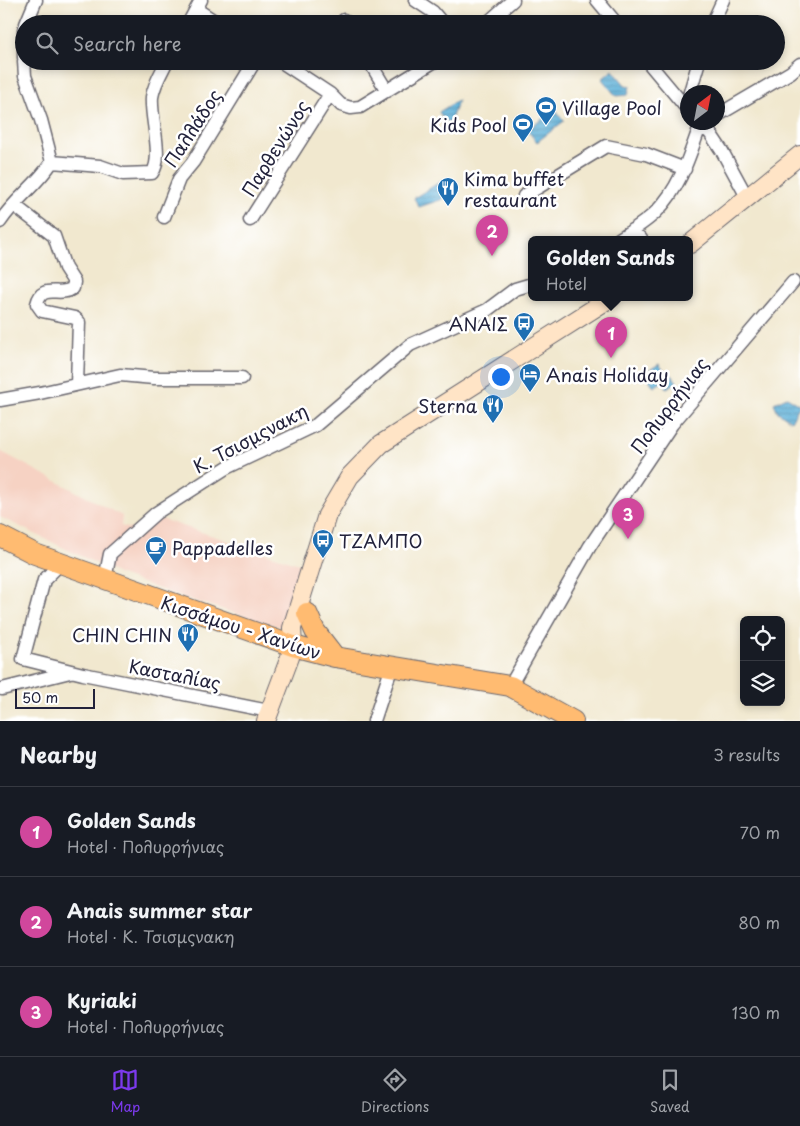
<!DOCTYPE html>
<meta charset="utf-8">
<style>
body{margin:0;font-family:"Playpen Sans",sans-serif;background:#20242c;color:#f1f3f6}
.controls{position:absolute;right:15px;bottom:15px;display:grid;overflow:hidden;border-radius:8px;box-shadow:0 2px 8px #0003}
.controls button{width:45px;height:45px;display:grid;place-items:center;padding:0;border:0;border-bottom:1px solid #363941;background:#171b24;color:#f1f3f6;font:25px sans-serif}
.compass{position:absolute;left:680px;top:85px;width:45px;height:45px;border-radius:50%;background:#171b24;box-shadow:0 2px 8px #0003;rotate:32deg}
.scale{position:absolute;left:15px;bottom:12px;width:80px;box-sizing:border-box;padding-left:5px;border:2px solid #22223b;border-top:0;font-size:14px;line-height:18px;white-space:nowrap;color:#22223b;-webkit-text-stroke:4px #fff;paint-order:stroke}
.you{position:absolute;left:500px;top:376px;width:18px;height:18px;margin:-12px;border:4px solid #fff;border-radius:50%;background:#1a73e8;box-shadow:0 0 0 8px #1a73e833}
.badge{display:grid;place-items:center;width:32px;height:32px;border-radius:50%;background:#7c3aed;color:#fff;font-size:16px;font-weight:700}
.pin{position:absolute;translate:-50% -41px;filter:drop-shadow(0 1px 2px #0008)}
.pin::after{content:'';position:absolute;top:26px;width:18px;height:15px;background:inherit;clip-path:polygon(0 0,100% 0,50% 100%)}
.popup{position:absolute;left:528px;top:236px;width:165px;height:65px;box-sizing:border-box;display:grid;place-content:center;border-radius:8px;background:#171b24;filter:drop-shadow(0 1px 4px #0005);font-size:16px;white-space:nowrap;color:#9ea1a6}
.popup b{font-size:19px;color:#f1f3f6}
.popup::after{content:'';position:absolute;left:50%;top:100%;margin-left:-10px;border:10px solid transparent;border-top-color:#171b24}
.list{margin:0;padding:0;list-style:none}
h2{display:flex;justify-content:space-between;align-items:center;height:65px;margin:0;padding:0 20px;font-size:21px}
h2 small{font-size:16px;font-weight:400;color:#9ea1a6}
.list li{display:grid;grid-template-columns:32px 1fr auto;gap:15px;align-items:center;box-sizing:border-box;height:90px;padding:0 20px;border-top:1px solid #363941}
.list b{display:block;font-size:19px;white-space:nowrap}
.list p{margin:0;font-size:16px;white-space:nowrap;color:#9ea1a6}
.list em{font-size:16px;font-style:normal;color:#9ea1a6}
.icon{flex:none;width:28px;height:28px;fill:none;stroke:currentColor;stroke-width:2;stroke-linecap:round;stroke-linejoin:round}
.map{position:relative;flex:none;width:800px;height:721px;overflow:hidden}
.search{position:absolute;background:#171b24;box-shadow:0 2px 8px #0003;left:15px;right:15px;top:15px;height:55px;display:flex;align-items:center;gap:12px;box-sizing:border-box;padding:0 18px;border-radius:28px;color:#9ea1a6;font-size:19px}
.sheet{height:335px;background:#171b24}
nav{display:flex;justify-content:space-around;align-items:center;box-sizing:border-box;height:70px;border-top:1px solid #363941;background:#171b24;font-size:14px;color:#9ea1a6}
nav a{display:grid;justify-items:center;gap:2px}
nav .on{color:#7c3aed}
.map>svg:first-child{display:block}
.built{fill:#f6d2c3}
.water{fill:url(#water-rules);stroke:#40698a}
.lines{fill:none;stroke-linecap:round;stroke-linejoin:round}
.street-casing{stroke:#6a676f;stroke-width:15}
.secondary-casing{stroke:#6a676f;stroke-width:20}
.primary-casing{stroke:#6a676f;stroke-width:22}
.street{stroke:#fff;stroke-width:12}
.secondary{stroke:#ffe4c6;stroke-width:18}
.primary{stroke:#ffbb71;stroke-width:20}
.labels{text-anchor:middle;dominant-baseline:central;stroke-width:5;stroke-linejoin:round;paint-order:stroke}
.poi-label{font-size:18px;fill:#22223b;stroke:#fff;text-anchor:start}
.street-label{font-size:18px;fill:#22223b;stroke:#fff}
</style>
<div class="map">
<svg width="800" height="721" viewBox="0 0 800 721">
<defs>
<pattern id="water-rules" width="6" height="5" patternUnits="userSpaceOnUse" patternTransform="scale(1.25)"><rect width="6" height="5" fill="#5db0d8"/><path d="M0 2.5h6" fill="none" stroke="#4c8fb0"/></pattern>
</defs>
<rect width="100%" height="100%" fill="#fff"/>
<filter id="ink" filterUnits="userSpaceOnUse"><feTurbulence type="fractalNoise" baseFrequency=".02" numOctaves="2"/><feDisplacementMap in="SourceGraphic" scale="10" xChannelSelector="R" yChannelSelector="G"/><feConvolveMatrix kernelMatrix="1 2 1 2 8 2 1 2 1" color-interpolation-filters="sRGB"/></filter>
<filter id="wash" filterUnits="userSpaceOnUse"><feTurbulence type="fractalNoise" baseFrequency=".0096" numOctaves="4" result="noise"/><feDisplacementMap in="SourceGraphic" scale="20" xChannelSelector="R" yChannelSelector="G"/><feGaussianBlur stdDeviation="1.12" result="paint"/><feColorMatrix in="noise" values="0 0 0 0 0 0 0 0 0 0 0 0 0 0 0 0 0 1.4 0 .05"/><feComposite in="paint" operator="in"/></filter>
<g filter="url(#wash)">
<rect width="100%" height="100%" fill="#f1e8cf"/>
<path class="built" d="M0,451l122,65 -1,10 14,4 20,-13 147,48 -22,62 -101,-31 -61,-22 -118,-57z"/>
<path class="water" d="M613,70l12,15 5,1 -2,9 -12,1 -14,-17z
M458,100l-8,22 -6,-2 -5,-8z
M555,110l9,11 -27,21 -10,-12z
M445,179l8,12 -10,8 -24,8 -5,-9z
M659,364l7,10 6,1 5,7 -10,6 -4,-7 -9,6 -9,-14z
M787,397l13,8 -9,16 -13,-9 -4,-9z"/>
</g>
<g filter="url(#ink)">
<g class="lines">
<g class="street-casing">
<path id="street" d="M415,0l18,12 10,12
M597,0l20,24
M196,9l23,15
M344,20l2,4
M26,24l10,-24
M188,24l13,-24
M486,24l27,-24
M712,24l11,-24
M24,29v29
M280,61l50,33 11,11 10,3 9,-1 75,-46
M369,61l18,30
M647,61l41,49
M690,92l9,-31
M718,115l73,-43 9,-8
M697,122l13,11 12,18 25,46
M52,162l48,4 23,8 29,-1c12,-15 -2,-56 0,-76 2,-13 9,-24 15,-36
M524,196l82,-50 40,8 39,15
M14,205l40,31 11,32 9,14 -1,6c-13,10 -31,-6 -36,16l5,7 33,7 4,4 -2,62
M164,217l15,-38 14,-17 62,-101
M250,220l80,-126
M0,222c15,-23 36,-36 52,-60l-11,-42 -16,-44 -1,-15
M632,230l9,9
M619,239c12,-8 27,-17 37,-27 24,-24 33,-55 44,-86
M0,400l40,-7 80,-18 34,3h88
M61,563l-17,17 -21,79 60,15 186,37
M105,579l5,-25 46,-41 70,-45 90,-43 94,-80 77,-35 28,-21 17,-5
M510,686l80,-140 82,-122 121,-142
M2,689l68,-17
M374,721l18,-55"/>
</g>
<g class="secondary-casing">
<path id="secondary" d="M690,244l110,-89
M266,721l24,-64 3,-11 -1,-18 35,-113 23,-39 31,-32 231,-147"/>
</g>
<g class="primary-casing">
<path id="primary" d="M0,536l35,18 258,92 42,11 175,29 63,35
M307,613l8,18 20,26"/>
</g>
<use href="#street" class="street"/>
<use href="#secondary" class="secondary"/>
<use href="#primary" class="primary"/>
</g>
</g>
<defs>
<g id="stadium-pin" transform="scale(1.125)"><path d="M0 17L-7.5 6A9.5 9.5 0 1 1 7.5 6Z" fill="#1f6fb2" stroke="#fff"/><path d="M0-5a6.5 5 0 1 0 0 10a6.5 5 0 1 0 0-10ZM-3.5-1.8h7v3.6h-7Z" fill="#fff"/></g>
<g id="restaurant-pin" transform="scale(1.125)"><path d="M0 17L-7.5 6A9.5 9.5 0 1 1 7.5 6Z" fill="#1f6fb2" stroke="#fff"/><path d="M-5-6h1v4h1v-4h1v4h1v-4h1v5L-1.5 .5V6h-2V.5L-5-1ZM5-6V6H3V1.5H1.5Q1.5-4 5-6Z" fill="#fff"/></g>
<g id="bus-pin" transform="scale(1.125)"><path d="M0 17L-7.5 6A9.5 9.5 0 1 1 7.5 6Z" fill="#1f6fb2" stroke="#fff"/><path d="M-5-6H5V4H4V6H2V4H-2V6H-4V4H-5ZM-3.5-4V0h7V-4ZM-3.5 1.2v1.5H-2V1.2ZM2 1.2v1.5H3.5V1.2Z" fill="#fff"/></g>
<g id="hotel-pin" transform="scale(1.125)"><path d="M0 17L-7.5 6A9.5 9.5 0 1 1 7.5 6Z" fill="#1f6fb2" stroke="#fff"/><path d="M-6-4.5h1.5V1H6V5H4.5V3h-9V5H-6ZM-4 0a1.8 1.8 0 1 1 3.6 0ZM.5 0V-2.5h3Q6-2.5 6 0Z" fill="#fff"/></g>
<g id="cafe-pin" transform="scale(1.125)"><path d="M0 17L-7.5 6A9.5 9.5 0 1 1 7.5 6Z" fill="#1f6fb2" stroke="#fff"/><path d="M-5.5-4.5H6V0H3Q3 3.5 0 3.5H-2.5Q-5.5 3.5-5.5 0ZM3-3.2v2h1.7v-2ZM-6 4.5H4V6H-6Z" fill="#fff"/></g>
</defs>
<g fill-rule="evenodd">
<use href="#stadium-pin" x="546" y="107"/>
<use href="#stadium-pin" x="523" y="124"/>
<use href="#restaurant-pin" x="448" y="188"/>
<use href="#bus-pin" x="524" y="323"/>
<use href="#hotel-pin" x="530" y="374"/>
<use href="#restaurant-pin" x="493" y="405"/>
<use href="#bus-pin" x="323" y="540"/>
<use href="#cafe-pin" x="156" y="547"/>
<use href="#restaurant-pin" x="188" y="634"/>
</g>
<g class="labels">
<g class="poi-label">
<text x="562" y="107">Village Pool</text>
<text x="507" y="124" text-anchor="end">Kids Pool</text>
<text x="464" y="178">Kima buffet<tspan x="464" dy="21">restaurant</tspan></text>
<text x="508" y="323" text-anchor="end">ΑΝΑΙΣ</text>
<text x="546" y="374">Anais Holiday</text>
<text x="477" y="405" text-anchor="end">Sterna</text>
<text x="339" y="540">ΤΖΑΜΠΟ</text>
<text x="172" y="547">Pappadelles</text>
<text x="172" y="634" text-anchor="end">CHIN CHIN</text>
</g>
<g class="street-label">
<text transform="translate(192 128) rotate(-57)">Παλλάδος</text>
<text transform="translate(275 148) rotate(-58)">Παρθενώνος</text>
<text transform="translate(669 405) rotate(-53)">Πολυρρήνιας</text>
<text transform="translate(250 438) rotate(-28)">Κ. Τσισμςνακη</text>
<text transform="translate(241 627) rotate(18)">Κισσάμου - Χανίων</text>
<text transform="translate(175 674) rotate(11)">Κασταλίας</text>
</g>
</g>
</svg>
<div class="controls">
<button><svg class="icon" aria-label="locate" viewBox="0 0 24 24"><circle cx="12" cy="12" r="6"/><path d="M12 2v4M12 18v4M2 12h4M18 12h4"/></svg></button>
<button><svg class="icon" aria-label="layers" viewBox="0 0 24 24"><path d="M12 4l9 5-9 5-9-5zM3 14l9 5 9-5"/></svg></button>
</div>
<svg class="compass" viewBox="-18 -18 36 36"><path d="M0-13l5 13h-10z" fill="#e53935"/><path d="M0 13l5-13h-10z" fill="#9ea1a6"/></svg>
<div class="scale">50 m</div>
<div class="you"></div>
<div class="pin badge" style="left:611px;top:358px;background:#d1479c">1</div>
<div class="popup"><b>Golden Sands</b>Hotel</div>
<div class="pin badge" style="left:492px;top:256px;background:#d1479c">2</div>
<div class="pin badge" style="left:628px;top:539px;background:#d1479c">3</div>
<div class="search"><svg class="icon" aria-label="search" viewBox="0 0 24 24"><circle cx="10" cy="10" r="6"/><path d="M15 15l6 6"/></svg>Search here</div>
</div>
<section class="sheet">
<h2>Nearby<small>3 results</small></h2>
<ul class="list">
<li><span class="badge" style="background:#d1479c">1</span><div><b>Golden Sands</b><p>Hotel · Πολυρρήνιας</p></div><em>70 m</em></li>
<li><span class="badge" style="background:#d1479c">2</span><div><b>Anais summer star</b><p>Hotel · Κ. Τσισμςνακη</p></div><em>80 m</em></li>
<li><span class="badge" style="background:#d1479c">3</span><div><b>Kyriaki</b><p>Hotel · Πολυρρήνιας</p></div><em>130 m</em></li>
</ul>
</section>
<nav>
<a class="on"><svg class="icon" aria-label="map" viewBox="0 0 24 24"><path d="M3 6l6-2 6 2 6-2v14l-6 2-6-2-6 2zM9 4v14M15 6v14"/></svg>Map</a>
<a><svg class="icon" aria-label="directions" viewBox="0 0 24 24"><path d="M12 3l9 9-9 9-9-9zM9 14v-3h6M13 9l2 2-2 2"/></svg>Directions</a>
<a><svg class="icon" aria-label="saved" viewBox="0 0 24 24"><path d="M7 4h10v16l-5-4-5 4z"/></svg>Saved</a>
</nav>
